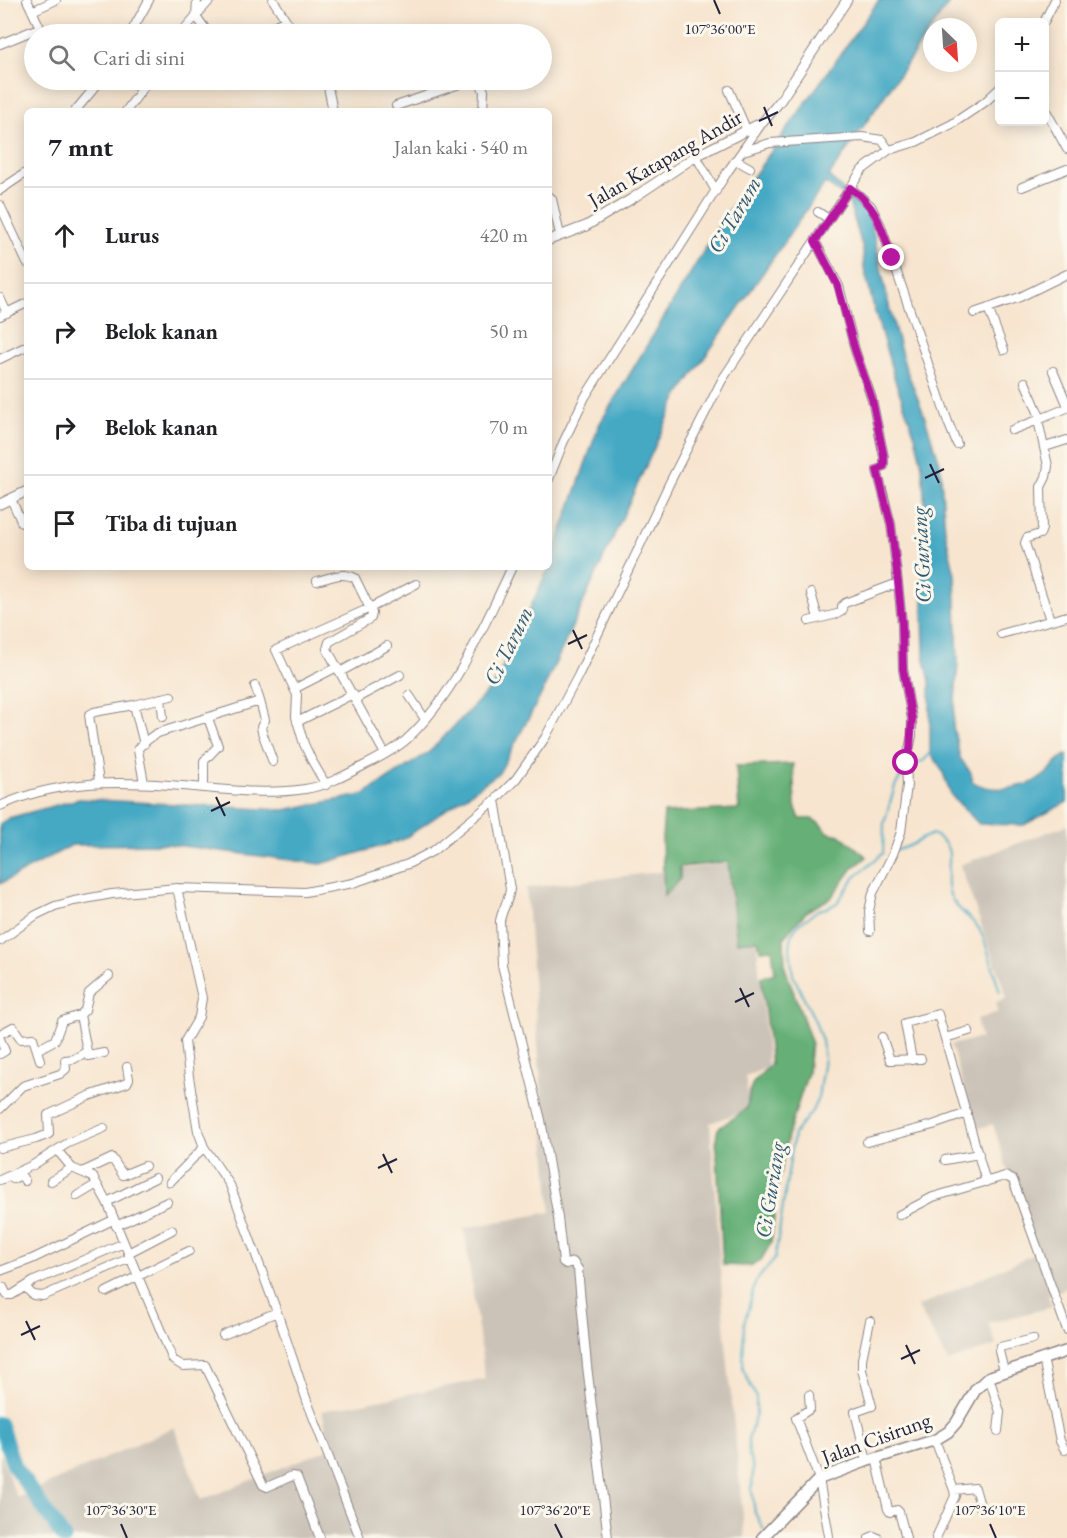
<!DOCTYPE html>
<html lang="id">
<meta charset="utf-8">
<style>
body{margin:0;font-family:"EB Garamond",serif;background:#f6f6f6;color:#202124}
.controls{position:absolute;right:18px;top:18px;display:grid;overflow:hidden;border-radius:9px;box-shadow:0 3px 15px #0003}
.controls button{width:54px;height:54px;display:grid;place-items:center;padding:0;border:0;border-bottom:2px solid #e0e0e0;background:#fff;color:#202124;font:30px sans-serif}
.compass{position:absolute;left:923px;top:18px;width:54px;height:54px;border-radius:50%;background:#fff;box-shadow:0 3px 15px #0003;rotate:155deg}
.stop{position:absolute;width:18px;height:18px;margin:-14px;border:4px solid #b5179e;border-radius:50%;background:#fff}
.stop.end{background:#b5179e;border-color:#fff;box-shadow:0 2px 6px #0008}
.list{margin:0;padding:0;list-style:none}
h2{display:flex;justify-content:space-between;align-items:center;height:78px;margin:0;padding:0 24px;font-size:26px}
h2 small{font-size:20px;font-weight:400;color:#757577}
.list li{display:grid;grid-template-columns:39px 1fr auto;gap:18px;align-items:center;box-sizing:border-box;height:96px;padding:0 24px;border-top:2px solid #e0e0e0}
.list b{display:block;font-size:22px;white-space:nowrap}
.list em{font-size:20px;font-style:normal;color:#757577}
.icon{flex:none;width:33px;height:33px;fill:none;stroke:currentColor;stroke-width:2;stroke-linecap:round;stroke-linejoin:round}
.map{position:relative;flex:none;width:1067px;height:1538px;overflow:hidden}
.search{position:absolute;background:#fff;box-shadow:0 3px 15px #0003;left:24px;top:24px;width:528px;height:66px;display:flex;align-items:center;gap:15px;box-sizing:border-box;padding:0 21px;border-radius:33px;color:#757577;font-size:22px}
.panel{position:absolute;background:#fff;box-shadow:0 3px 15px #0003;left:24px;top:108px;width:528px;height:462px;border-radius:9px}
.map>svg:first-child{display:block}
.industrial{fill:#cbc3b8}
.forest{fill:#66b078;stroke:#44695a;stroke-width:1.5}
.water{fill:#44a9c4;stroke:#336680;stroke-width:1.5}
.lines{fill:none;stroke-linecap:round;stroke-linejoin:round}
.stream{stroke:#44a9c4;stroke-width:2}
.river{stroke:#44a9c4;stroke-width:15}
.minor-casing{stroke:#8c8485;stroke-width:10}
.tertiary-casing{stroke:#8c8485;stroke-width:11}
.secondary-casing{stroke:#8c8485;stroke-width:13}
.minor{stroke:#fff;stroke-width:8}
.tertiary{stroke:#fff;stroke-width:9}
.secondary{stroke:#fff;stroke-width:10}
.route{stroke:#b5179e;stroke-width:8}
.ticks{fill:none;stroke:#22223b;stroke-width:2}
.labels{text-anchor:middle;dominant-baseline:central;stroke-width:6;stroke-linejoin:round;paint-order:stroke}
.street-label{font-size:21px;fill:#22223b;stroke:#fbf7ec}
.water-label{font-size:22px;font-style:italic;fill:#305872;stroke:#fbf7ec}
.ticks-label{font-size:15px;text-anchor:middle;fill:#22223b;stroke:#fbf7ec;stroke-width:6;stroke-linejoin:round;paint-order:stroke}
</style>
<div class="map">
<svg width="1067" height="1538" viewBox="0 0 1067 1538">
<rect width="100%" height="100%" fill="#fbf7ec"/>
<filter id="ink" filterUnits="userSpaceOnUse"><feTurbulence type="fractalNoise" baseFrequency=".0167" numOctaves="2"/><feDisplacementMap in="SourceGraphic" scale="12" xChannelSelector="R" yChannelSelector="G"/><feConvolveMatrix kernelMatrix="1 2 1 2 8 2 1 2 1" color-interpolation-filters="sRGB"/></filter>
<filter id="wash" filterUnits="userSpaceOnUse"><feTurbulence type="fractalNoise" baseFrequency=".008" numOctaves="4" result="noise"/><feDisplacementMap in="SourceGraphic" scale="24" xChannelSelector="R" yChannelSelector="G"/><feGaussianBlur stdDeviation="1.35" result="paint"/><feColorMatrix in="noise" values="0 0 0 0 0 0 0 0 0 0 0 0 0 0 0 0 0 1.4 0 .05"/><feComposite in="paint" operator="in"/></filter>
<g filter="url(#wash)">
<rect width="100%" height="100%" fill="#f7e5cf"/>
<path class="industrial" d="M1067,825v463l-19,7 4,12 -64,16 8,22 -48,17 -30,-55 116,-53 -41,-130 -17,5 -25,-84 30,-7 -5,-18 22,-8 -3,-9 12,-6 -47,-132z
M749,861l19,206 -23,10 5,32 -40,14 14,201 21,214h-745v-85l17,45 157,-71 27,73 130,-52 -9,-37 163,-32 -21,-151 87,-16 -25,-324z"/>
<path class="forest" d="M793,764l2,42 5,13h12l7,4 10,10 11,2 27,22 -14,11 -22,30 -24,13 -23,26 1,31 26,73 -3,31 -20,63 -11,55 -6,53 -10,17 -11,6 -27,-1 -7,-127 2,-9 29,-21c4,-29 5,-24 24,-44l-10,-87 14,-4 -3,-24 -12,1 -2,-10 -21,2 -9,-80 -48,5v12l-16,17 -2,-58 2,-25 75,-4 -3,-43z"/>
<path class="water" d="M879,0h72l-122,176c13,15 29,25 41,40l20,95 15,55 17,43 18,54 5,68 10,44 3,88 -5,63 7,32 11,15 1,8c18,13 58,8 75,-8 7,-6 10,-15 20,-18v47l-43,23 -45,-1 -28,-29 -9,-25 -12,-17v-72l-6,-25 -2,-96 6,-8 -6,-87 -7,-29 -19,-53 -21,-71 -11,-44 -1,-19 -15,-50 -23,-16 -147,213 -138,301 -41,76 -97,67 -81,24 -154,-20 -95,1 -72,39v-60l9,-6 70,-19 205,11 79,-15 65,-42 66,-68 55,-118 50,-142 124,-206z"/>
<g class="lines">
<path class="stream" d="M909,766l14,-5 9,-9
M896,850c14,-2 23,-11 36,-16 31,15 9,34 18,61 5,14 22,23 30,35 7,13 15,47 20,62
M764,1530l-9,-17 -3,-22 1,-24 -4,-10 -1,-17 8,-26v-17l-13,-28 1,-45 12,-43 19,-23 19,-124 18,-23 6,-13 6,-40 -2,-17 -7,-20 -22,-46 -3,-25 1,-15 8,-11 19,-14 9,-2 10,-5 17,-25 29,-25 1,-30 11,-37 10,-16"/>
<path class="river" d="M0,1424l14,42 50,72"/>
</g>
</g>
<g filter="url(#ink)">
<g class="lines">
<g class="minor-casing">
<path id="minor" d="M27,0l16,34
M197,0l-1,16 13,18
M273,0l22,34
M32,11l24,-11
M1044,22l11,-22
M130,34l19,-34
M180,34l30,-34
M259,34l26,-14
M0,44l39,-16
M127,80l15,10
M323,80l5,7 5,24
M479,80l5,11 -1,20
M729,90l18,41
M396,106l75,-26
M1044,107l23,42
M75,111l26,-31
M126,111l23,-31
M743,151l27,-8 92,-6 20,3 7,10
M696,156l20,35
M736,160l14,8
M850,187l21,19 10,20 67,196 9,22
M1022,187l45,-18
M0,190l27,-18
M549,196l3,3 8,36
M0,205l27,58
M818,212l11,7
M815,241l24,45 16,64 17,49 12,58v9l-7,4 14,54 7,59 4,40 1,46 9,50v17l-6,27 1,22 -6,47 -8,22 -20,39 -4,18 1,20
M0,298l7,15
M988,308l16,42
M974,313l46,-16 47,-23
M0,316l27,-13
M0,359l27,-13
M1053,371l14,33
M1025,382l16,37
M1012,430l26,-10
M1045,447l22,-7
M549,479l14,-36 22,-46 143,-226 34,-48
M11,499l11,24 5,2
M317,581c13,-3 25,-10 38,-3l17,35 -1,5 -42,24 -2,7 58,105
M811,593l7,25
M1050,620l-25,-77 2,-5 13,-4 2,-5 -1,-42 5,-10 2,-11 -10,-46 29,-12
M809,621l28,-7 5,-3v-5l3,-3 53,-20
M1001,634l66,-18
M340,672l47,-26
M294,689l43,-22
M409,695l16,24
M161,698l2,19
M355,699l45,-24
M260,701l5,19 -4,7 1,5 11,30
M297,722l56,-28
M144,744l-10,-39 37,-9
M99,782l-10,-67 5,-3 40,-7
M144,783l-6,-33c1,-4 15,-15 20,-17l102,-32 -5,-15
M326,785l-15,-26 -7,-15 -8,-27 1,-22 -21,-45 94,-42 46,-24
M204,787v-26l14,-15 -10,-28
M495,800l15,89c-1,12 -8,20 -10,32l2,44 39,155 17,98 5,44 3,2 7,-2 5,7 9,97 21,172
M0,806c54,-25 111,-25 169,-21 44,3 92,11 136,4 20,-3 37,-12 54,-21 16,-8 33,-16 47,-28 49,-45 78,-114 106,-173
M177,888l25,110 -3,19 -14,24 4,36 9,54 6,16 26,38 47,127 30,89 53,137
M0,941l36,-26 19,-9 19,-5 38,-7 65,-6 128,4 48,-9 55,-19 25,-13 62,-51 21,-21 29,-41 33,-62 92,-194 52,-102 140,-210 27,-20 27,-8 36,-18 33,-22 15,-14
M80,1015l5,-5 4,-17 20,-17
M0,1034l13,-7 8,12 12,-1 7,22
M882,1037l8,23 31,-1
M945,1038l24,-7
M0,1039l5,12 -5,3
M37,1050l18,-10 7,-19 18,-6 8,41 16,-3
M912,1060l-7,-37 33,-9 48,168
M0,1109l23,-23 37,-12 6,-5 -1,-9 9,-1 12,-7
M867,1142l66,-17 34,-12
M0,1148l36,-9 13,-5 -1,-19 41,-19 38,-13 2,-4 -2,-12
M57,1150l15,18
M945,1160l34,-6
M82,1172l30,-14 11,17 22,-9
M13,1179l8,-4 4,6
M0,1180l33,-15 35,-22 36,-15
M51,1181l21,-13 21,9 14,25 66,158 10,6 22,-1 58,120 4,2 25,-11 5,1 23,61
M170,1182l34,-35
M77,1196l20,-12
M107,1202l48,-24
M899,1215l34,-18 72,-21 8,4 54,150
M116,1226l51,-24
M128,1253l44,-23
M0,1271l32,-12 81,-39
M3,1287l4,8h5l22,-14 90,-38
M25,1287l8,8 10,1 87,-38
M106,1292l83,-41
M223,1335l54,-23
M1043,1358l17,83 5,9
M1004,1371l-5,-20 1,-4 33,-8
M989,1377l11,35 -2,19
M809,1395l1,14 -14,9 23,61 10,57
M935,1440l19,50 21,-2 6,21
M876,1458l12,51 2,3 7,-2 2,2 7,26
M867,1461l-12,-49 17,-6 -10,-36v-11l8,-38
M869,1538l5,-2 4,2
M936,1538l19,-42 -1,-6"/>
</g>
<g class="tertiary-casing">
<path id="tertiary" d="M549,240l37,-14 47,-28 63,-42 67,-34 17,-21 67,-101
M0,504l27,-13"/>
</g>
<g class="secondary-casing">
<path id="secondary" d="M762,1538l57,-59 48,-18 68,-21 13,-8 8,-9 20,-34 13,-12 78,-26"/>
</g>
<use href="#minor" class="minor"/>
<use href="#tertiary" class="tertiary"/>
<use href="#secondary" class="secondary"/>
</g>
</g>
<g class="lines" filter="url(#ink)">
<path class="route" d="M892,258c-10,-29 -15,-52 -42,-70l-35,53 23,45 17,64 17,49 12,58v9l-7,4 14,54 7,58 4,41 1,46 9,50 -2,30 -4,14"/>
</g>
<path class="ticks" d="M714,0l6,14M764,107l8,19M759,121l19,-9M930,464l9,19M925,478l19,-9M573,630l9,19M568,644l19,-9M216,797l9,19M211,811l19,-9M740,988l9,19M735,1002l19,-9M383,1154l9,19M378,1168l19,-9M26,1321l9,19M21,1335l19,-9M906,1345l9,19M901,1359l19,-9M121,1524l6,14M555,1524l7,14M990,1524l6,14"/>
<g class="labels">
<g class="street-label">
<text transform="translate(665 158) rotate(-30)">Jalan Katapang Andir</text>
<text transform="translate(876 1438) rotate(-20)">Jalan Cisirung</text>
</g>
<g class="water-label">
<text transform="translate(734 215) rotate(-60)">Ci Tarum</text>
<text transform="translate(921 555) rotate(-93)">Ci Guriang</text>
<text transform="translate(508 646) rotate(-64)">Ci Tarum</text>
<text transform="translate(770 1190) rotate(-81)">Ci Guriang</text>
</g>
</g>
<g class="ticks-label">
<text x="720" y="34">107°36'00"E</text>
<text x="121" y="1515">107°36'30"E</text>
<text x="555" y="1515">107°36'20"E</text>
<text x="990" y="1515">107°36'10"E</text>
</g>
</svg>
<div class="controls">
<button>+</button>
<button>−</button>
</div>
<svg class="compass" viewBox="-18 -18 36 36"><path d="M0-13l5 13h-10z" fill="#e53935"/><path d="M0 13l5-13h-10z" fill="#757577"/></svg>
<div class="stop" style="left:906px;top:763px"></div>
<div class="stop end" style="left:892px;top:258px"></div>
<div class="search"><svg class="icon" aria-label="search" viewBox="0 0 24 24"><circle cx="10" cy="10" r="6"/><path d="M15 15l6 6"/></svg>Cari di sini</div>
<section class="panel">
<h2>7 mnt<small>Jalan kaki · 540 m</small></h2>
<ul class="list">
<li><svg class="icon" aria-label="ahead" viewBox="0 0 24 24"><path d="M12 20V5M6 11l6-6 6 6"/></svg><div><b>Lurus</b></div><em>420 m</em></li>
<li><svg class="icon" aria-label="right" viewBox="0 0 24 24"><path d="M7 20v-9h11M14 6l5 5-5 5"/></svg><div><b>Belok kanan</b></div><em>50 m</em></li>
<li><svg class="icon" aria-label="right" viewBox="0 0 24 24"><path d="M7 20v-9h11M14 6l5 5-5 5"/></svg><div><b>Belok kanan</b></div><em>70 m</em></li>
<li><svg class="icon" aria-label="arrive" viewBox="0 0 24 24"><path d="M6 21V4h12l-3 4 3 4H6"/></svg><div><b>Tiba di tujuan</b></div></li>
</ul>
</section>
</div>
